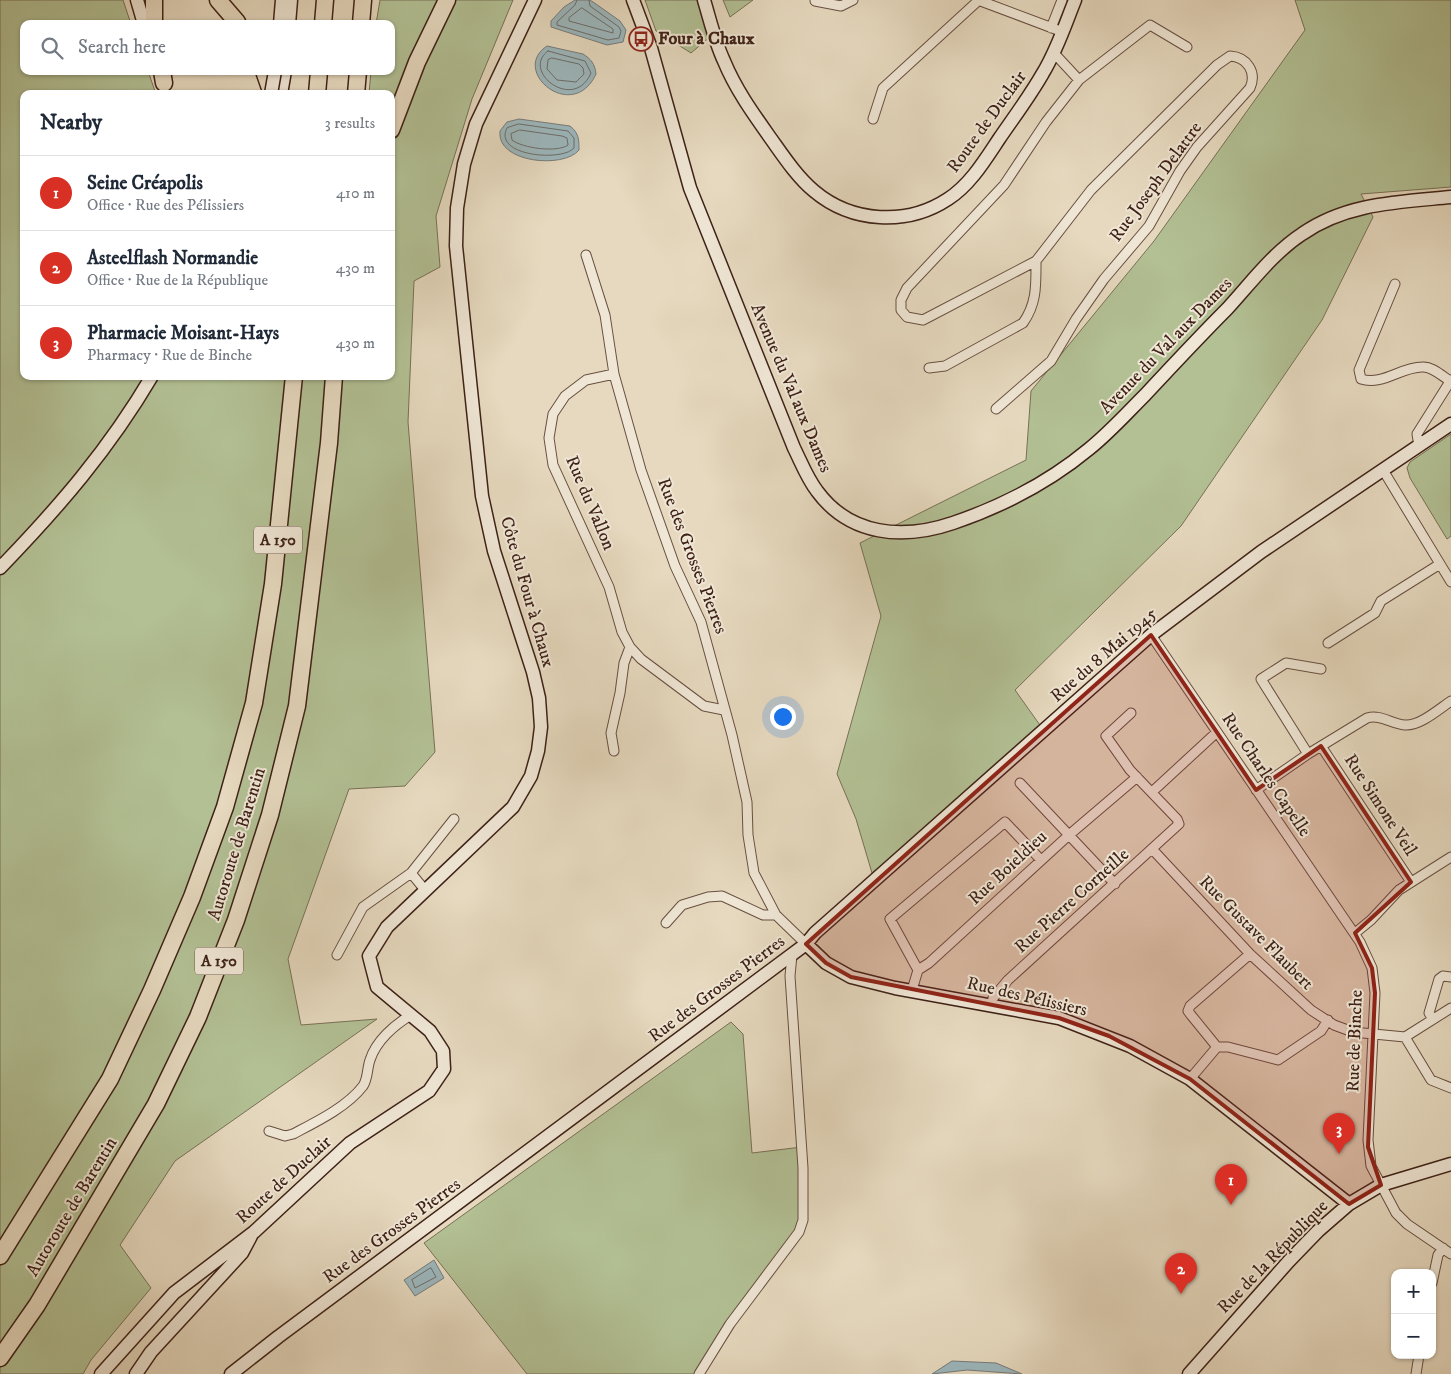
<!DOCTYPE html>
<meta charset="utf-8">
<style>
body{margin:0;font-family:"IM FELL DW Pica",serif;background:#f6f6f7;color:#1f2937}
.controls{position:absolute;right:15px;bottom:15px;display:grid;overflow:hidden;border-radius:10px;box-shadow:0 1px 4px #0004}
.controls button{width:45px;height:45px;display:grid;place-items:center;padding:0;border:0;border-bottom:1px solid #e0e1e3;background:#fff;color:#1f2937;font:25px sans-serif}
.you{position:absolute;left:782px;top:716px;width:18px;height:18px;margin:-12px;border:4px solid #fff;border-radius:50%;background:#1a73e8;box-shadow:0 0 0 8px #1a73e833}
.badge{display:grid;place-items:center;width:32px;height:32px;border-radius:50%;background:#d93025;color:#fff;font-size:16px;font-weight:700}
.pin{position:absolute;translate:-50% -41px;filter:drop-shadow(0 1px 2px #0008)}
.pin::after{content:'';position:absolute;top:26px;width:18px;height:15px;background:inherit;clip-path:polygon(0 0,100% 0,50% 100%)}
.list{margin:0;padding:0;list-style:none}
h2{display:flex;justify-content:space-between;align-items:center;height:65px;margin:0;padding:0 20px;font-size:21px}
h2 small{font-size:16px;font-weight:400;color:#747a83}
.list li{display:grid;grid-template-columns:32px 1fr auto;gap:15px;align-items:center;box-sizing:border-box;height:75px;padding:0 20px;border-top:1px solid #e0e1e3}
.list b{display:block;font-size:19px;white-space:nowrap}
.list p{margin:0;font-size:16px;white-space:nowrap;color:#747a83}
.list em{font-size:16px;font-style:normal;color:#747a83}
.icon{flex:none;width:28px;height:28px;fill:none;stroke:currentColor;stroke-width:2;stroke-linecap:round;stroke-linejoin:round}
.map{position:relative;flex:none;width:1451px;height:1374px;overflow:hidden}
.search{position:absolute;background:#fff;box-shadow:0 1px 4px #0004;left:20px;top:20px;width:375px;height:55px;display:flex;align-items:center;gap:12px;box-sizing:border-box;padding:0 18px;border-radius:10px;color:#747a83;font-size:19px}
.panel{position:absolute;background:#fff;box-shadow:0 1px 4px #0004;left:20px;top:90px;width:375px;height:290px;border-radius:10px}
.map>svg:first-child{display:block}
.green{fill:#b2c094;stroke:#787056}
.water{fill:#9cb7bd;stroke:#767b7b}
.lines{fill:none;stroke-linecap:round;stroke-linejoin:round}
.shore{stroke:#6d6c6a;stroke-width:1}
.street-casing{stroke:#684f41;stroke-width:11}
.secondary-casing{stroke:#3e2117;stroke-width:15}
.highway-casing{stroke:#3e2117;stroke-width:19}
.street{stroke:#efe6d5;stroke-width:9}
.secondary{stroke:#efe6d5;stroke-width:12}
.highway{stroke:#e6d9bf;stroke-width:16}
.secondary-bridge-casing{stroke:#3e2117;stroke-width:15;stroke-linecap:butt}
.secondary-bridge{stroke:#efe6d5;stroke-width:12}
.marked{fill:#8f2418;fill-opacity:0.2;stroke:#8f2418;stroke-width:4;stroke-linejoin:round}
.labels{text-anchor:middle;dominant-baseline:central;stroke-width:4;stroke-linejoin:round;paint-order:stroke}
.shield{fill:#efe6d5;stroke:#735c50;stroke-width:1}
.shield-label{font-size:16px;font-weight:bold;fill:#3e2117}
.poi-label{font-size:18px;font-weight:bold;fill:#3e2117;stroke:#efe6d5;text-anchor:start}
.street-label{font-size:18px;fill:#3e2117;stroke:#efe6d5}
</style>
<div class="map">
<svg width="1451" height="1374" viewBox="0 0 1451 1374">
<rect width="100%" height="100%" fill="#e6d9bf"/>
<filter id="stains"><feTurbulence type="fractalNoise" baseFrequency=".004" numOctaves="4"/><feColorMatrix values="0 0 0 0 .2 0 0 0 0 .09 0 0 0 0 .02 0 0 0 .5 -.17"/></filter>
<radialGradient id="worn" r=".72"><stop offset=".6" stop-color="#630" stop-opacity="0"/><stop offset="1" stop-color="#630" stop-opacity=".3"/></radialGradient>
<path class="green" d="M0,0h123l8,24h-107v47h124l8,23h-132v282h367v-282h-22l2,-23h20v-47h-15l4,-24h133l-41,99 -36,117 4,51 -26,14 -6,141 27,330 -30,34 -56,3 -61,170 13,66 76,-6 -202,142 -55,84 31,43 -60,72 -8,14h-83z
M645,0h52l14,36 -20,17 -35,-22z
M723,0h30l-23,17z
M1295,0h156v187l-90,7 12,23 -51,103 -141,206 -166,164 32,45 -175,138 -16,-54 -19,-45 44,-158 -21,-73 166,-83 5,-69 123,-150 151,-211z
M1451,434v102l-4,3 -37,-61 -3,-10 3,-6z
M731,1022l12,12 9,119 50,-6 1,73 -104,154h-172l-103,-131z"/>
<path class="water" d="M575,0h15l6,4 24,17 6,9 -3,12 -16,3 -56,-18v-6l13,-14z
M547,46l36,8c8,5 12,10 13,20 -23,50 -87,-3 -49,-28z
M519,119l51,7c9,7 9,14 9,24 -15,19 -83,13 -79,-19l7,-9z
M434,1260l10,18 -29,18 -11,-16z
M952,1361l44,2 26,11 -55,-4 -35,4z"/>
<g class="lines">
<path class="shore" d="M577,0l-2,5 -18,17v3l51,15 11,-2 2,-7 -2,-4 -29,-21 -1,-6
M582,8l31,21v4l-44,-12v-3z
M548,51l37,10 6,12c-17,40 -71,-2 -43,-22z
M552,58l27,6 4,4 1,6 -8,8 -19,-2 -10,-11 1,-9z
M519,124l49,7 6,7v10c-12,14 -82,8 -67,-20z
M520,130l42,6 5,2 1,7c-11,8 -46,3 -56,-5l-1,-6z
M431,1268l5,9 -21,11 -3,-8z"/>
<g class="street-casing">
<path id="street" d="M978,0l85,32
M815,1l26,5 12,-6
M1051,28l11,-28
M1053,52l26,28 71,-55 37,22
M873,119l10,-31 96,-88
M586,255l19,60 9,59 27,96 34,96 26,56 31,113 15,67 1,33 6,38 22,42 30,29
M1395,284l-36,86 2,9c21,7 40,-12 61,-12 10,-1 20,9 28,14
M929,368l16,-2 78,-43c14,-20 13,-38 13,-62
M614,374l-28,6 -21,16 -12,18 -4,24 4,27 56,122 13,45 8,15 11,12 63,47 20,4
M996,409l55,-48 25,-42 28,-40 45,-53 31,-55 17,-24 53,-59c7,-16 -3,-31 -20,-32l-13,9 -126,125 -55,71 -113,59 -16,-3 -6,-7v-10l6,-12 97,-103 42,-63 33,-42
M1419,446l-2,-12 34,-54
M1383,470l68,112
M1151,635l209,307 12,26 3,25 -7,147 3,26 25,47 11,11 44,30
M1328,643l47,-30 6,-12 59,-37
M1321,746l90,136
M614,751l-3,-18 9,-40 4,-30 6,-16
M1308,754l59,-36c14,-4 24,6 38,7 15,1 34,-16 46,-24
M1020,783l95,101
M1256,790l52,-36 -47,-75 25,-16 35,6
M1152,792l65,-60
M1153,850l97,104 61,56 23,15 19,7 52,5 46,-29
M411,873l14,17
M666,923l16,-18 26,-8 14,-1 41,19h13
M1355,933l16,-13 28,-30 52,-33
M337,955l26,-48 48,-34 43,-54
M918,970l-28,-51 115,-97 36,38
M912,990l6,-20 11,-7 140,-128 68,-58
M992,1005l1,-7 15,-18 171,-156 -2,-5 -47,-49 -24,-34 25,-23
M1433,1019l-4,-6 10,-34 4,-3 8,1
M1405,1037l26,43 20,8
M1217,1047l-26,-32 -3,-4 2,-5 60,-52
M1190,1079l27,-32h11l50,13 43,-29 7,-11
M269,1131l16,5 8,-2c23,-12 54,-27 70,-48 5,-7 4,-18 7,-26 6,-19 24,-35 41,-45
M1432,1283l6,-28 5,-7
M699,1374l31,-50 69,-92 4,-12v-52l-13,-192 2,-21
M1416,1374l3,-19"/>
</g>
<g class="secondary-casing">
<path id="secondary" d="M137,0l7,24
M633,0l18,48 39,140 104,260c7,14 13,30 23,43 33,45 86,49 136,32 50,-17 95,-40 136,-74 20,-16 38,-36 56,-54 27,-29 54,-58 82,-86 23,-25 46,-56 75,-75 44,-31 97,-32 149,-37
M704,0c6,20 11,42 20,61 11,27 28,51 45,75 13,18 27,40 45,55 38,32 93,35 134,8 22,-14 37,-39 51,-60 15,-22 31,-43 44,-66 14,-23 22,-48 32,-73
M280,24l2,-24
M289,24l2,-24
M281,94l4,-23
M0,568c59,-61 109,-119 152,-192
M806,944l20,19 25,14 44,11 164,30 71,28 60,33 159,125
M101,1374l73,-81 80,-61 96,-89 79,-52 15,-22 -1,-18 -13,-20 -53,-44 -8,-31 18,-29 126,-120 18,-31 7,-25 3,-24 -2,-29 -6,-26 -39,-121 -12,-55 -26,-250 1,-38 7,-44 12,-40 59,-124
M136,1374l15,-22 91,-99 9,-17
M231,1374l47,-37 528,-393 9,-11 336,-298 110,-83 190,-128
M1189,1374l100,-113 29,-30 31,-27 32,-19 70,-21"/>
</g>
<g class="highway-casing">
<path id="highway" d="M154,0v24
M218,0l19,22
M323,24l2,-24
M361,24l2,-24
M162,71l2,12
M264,71l8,23
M317,94l2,-23
M356,94l2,-23
M391,130l26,-68 30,-62
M0,1256l110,-177 42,-89 40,-93 33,-90 29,-104 19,-119 21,-208
M0,1358l37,-53 119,-201 42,-87 38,-97 34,-105 27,-109 32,-263 5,-67"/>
</g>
<use href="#street" class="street"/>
<use href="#secondary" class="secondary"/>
<use href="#highway" class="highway"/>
<g class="secondary-bridge-casing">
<path id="secondary-bridge" d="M271,94l4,-23"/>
</g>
<use href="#secondary-bridge" class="secondary-bridge"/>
</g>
<path class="marked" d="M1151,635l105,155 65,-44 90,136 -56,51 17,35 3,25 -7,154 13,38 -32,19 -159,-125 -81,-43 -50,-18 -208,-41 -25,-14 -20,-19z"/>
<defs>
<g id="bus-ring" transform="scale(1.25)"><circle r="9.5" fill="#efe6d5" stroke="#8f2418" stroke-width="1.5"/><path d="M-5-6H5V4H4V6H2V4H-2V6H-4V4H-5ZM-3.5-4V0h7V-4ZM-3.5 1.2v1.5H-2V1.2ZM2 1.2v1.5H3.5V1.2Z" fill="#8f2418"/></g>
</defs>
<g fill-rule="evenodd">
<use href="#bus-ring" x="641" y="39"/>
</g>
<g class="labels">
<g class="shield">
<rect x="254" y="526.5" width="48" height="27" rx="4"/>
<rect x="195" y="947.5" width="48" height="27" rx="4"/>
</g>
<g class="shield-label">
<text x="278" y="540">A 150</text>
<text x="219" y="961">A 150</text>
</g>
<g class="poi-label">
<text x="658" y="39">Four à Chaux</text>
</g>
<g class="street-label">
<text transform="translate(987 122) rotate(-54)">Route de Duclair</text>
<text transform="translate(1156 182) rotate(-54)">Rue Joseph Delattre</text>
<text transform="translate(1166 346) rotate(-46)">Avenue du Val aux Dames</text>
<text transform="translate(791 388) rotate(67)">Avenue du Val aux Dames</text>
<text transform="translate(590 503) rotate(67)">Rue du Vallon</text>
<text transform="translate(692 556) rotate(69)">Rue des Grosses Pierres</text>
<text transform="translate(527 592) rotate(74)">Côte du Four à Chaux</text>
<text transform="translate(1104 655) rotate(-41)">Rue du 8 Mai 1945</text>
<text transform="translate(1266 775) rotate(56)">Rue Charles Capelle</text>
<text transform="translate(1380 805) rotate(57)">Rue Simone Veil</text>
<text transform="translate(237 844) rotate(-73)">Autoroute de Barentin</text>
<text transform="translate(1008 868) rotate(-43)">Rue Boieldieu</text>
<text transform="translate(1072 901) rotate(-42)">Rue Pierre Corneille</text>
<text transform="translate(1256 933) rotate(45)">Rue Gustave Flaubert</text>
<text transform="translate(717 989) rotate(-37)">Rue des Grosses Pierres</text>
<text transform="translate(1027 997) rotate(13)">Rue des Pélissiers</text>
<text transform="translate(1355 1041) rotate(-88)">Rue de Binche</text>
<text transform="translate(284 1180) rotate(-42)">Route de Duclair</text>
<text transform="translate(72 1207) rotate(-59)">Autoroute de Barentin</text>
<text transform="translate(392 1231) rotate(-36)">Rue des Grosses Pierres</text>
<text transform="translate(1273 1257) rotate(-46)">Rue de la République</text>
</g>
</g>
<rect width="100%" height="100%" filter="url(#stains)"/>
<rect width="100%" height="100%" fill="url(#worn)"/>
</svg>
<div class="controls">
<button>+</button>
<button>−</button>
</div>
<div class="you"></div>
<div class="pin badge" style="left:1231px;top:1205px">1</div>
<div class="pin badge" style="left:1181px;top:1294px">2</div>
<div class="pin badge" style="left:1339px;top:1154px">3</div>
<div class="search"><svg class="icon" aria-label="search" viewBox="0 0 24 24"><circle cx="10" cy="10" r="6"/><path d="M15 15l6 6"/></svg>Search here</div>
<section class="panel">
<h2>Nearby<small>3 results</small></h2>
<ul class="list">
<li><span class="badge">1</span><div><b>Seine Créapolis</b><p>Office · Rue des Pélissiers</p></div><em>410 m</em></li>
<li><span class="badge">2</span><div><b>Asteelflash Normandie</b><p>Office · Rue de la République</p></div><em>430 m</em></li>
<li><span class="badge">3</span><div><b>Pharmacie Moisant-Hays</b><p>Pharmacy · Rue de Binche</p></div><em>430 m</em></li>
</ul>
</section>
</div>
